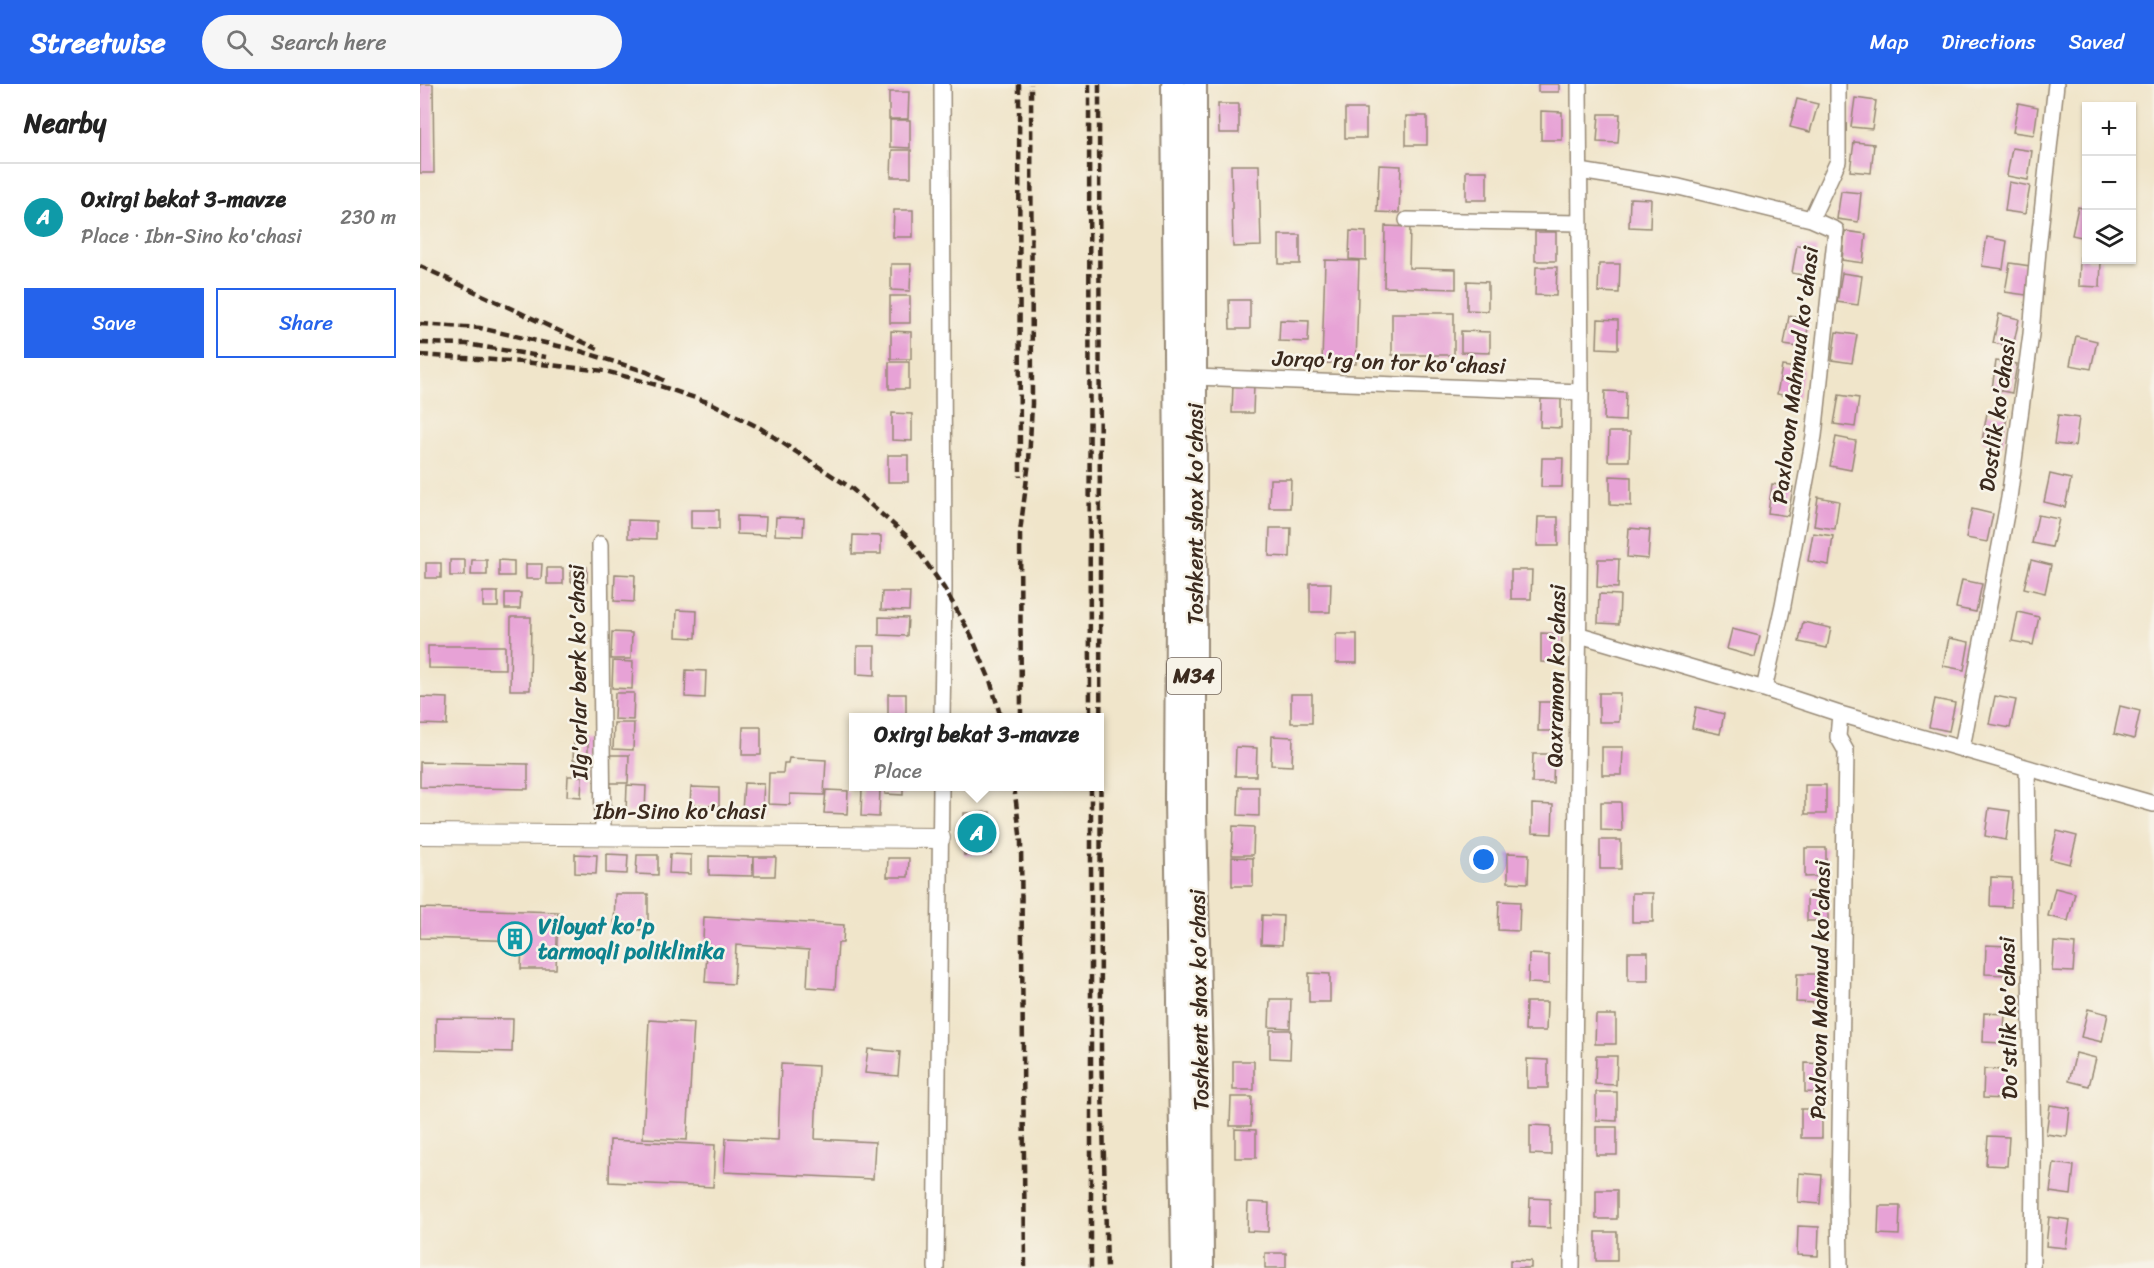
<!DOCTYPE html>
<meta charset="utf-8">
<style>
body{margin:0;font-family:Sriracha,sans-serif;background:#f6f6f6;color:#222}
.controls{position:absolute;right:18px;top:18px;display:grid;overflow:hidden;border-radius:0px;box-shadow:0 2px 4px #0004}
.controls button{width:54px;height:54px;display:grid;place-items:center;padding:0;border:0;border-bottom:2px solid #e0e0e0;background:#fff;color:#222;font:30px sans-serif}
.you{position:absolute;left:1064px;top:776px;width:21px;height:21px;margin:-15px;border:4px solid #fff;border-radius:50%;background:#1a73e8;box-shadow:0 0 0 9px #1a73e833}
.badge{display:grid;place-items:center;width:39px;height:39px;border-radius:50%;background:#2563eb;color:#fff;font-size:20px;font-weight:700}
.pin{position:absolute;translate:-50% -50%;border:3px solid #fff;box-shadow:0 2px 6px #0006}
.popup{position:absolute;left:429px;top:629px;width:255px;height:78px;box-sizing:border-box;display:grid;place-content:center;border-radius:0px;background:#fff;filter:drop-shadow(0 2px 4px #0005);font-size:20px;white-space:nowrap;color:#767676}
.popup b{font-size:22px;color:#222}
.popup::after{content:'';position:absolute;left:50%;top:100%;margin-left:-12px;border:12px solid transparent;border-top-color:#fff}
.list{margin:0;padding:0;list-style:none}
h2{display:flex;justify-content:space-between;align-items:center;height:78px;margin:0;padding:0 24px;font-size:26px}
h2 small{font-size:20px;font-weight:400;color:#767676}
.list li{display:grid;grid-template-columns:39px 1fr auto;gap:18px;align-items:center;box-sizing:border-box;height:108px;padding:0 24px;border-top:2px solid #e0e0e0}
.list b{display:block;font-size:22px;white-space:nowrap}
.list p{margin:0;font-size:20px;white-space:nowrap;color:#767676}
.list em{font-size:20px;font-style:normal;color:#767676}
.actions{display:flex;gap:12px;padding:18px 24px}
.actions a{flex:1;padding:14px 0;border:2px solid #2563eb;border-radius:0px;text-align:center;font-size:21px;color:#2563eb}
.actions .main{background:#2563eb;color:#fff}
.icon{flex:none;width:33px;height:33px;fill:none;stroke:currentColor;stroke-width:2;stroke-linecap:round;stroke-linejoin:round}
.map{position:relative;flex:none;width:1734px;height:1184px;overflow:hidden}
header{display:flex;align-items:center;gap:36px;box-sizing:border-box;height:84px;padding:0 30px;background:#2563eb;color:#fff}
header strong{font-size:28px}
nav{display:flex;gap:33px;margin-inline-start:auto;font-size:21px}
.search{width:420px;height:54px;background:#f6f6f6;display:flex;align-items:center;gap:15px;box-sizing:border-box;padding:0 21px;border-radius:33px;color:#767676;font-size:22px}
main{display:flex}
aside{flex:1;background:#fff}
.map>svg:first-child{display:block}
.building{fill:#e7a2d6}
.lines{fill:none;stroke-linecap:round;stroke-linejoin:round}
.minor-casing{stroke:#968874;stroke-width:18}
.major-casing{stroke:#968874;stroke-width:22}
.highway-casing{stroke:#968874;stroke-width:26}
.minor{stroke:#fff;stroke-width:15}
.major{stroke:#fff;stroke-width:20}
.highway{stroke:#fff;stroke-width:22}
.rail{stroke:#3b2a1e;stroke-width:4.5;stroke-dasharray:9 4.5;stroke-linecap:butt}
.labels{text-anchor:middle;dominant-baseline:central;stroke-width:5;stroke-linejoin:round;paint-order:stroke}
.shield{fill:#f7f3e8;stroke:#73665b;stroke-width:1.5}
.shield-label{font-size:21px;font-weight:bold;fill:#3b2a1e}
.street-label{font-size:22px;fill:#3b2a1e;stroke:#f7f3e8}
.culture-label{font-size:22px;font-weight:bold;fill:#0d838f;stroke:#f7f3e8;text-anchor:start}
</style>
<header>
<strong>Streetwise</strong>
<div class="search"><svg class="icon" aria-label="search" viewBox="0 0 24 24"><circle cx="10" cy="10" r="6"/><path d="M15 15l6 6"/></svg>Search here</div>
<nav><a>Map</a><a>Directions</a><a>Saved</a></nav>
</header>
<main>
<aside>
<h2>Nearby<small></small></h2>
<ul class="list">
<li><span class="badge" style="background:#0f9aa8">A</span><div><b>Oxirgi bekat 3-mavze</b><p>Place · Ibn-Sino ko'chasi</p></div><em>230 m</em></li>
</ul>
<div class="actions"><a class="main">Save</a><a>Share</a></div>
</aside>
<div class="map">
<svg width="1734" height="1184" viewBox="0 0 1734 1184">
<rect width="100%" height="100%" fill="#f7f3e8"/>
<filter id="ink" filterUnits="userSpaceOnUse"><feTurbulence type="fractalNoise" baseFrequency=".0167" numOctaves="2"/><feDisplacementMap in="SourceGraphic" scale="12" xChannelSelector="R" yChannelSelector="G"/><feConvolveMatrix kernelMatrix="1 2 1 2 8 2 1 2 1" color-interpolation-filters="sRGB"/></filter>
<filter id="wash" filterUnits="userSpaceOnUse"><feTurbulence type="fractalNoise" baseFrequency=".008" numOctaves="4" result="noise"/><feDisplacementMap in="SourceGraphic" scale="24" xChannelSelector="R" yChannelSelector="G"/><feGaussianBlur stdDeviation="1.35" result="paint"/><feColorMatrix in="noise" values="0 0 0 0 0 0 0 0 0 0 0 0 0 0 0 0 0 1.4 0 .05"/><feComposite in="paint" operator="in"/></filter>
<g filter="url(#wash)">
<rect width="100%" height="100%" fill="#f0e5ca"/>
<g id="blocks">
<path class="building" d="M0,0h13l1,89h-14z
M1118,0h21v8h-21z
M469,8h20l-1,27h-19z
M1435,14l21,3 -4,28 -21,-2z
M1377,15l21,5 -8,28 -20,-5z
M1598,19l20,4 -4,28 -21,-3z
M798,20h21v29h-20z
M925,25h21v29h-21z
M1121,27l21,1v28h-21z
M1179,30h21l-2,29 -21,-1z
M986,32h21v29h-21z
M470,36h20v28l-20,-1z
M1434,58l20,2 -3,29 -21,-2z
M1592,64l20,3 -4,29 -21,-4z
M472,66h19v27h-20z
M811,81h28l2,81 -28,1z
M959,81l22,1 -2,47 -22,-1z
M1046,87h21v29h-21z
M1589,98l21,4 -5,28 -20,-3z
M1421,107l20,2 -3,29 -21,-3z
M1210,114l21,1 -1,29 -21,-1z
M1658,123l8,2v29l-14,-3z
M474,126h19v27h-20z
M965,142l25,1 -1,41 47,1v20l-72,-2z
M930,147l16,1v28l-17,-1z
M1425,147l21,3 -3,29 -21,-3z
M1115,148h21v29h-21z
M859,151h21v29h-21z
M1567,153l20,4 -4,28 -21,-3z
M1377,161l20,3 -5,29 -20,-4z
M1660,173h6v3h15l-1,27 -21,-1z
M905,176l34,1 -3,103 -34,-1z
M1590,179l20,3 -4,29 -21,-3z
M471,180h20l-1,27 -19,-1z
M1179,180h21l-1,29 -21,-1z
M1116,183h21l-1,29 -21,-1z
M1422,189l20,3 -4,29 -21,-3z
M1047,197l21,1v29l-21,-1z
M470,212h20v27h-20z
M809,216h21v29h-20z
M972,229h62v42h-62z
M1579,230l20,5 -6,28 -20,-4z
M1369,232l20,4 -4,28 -21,-3z
M1178,235l20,1v29l-21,-1z
M860,236l29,1 -1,21 -29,-1z
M471,247l20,1v27h-20z
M1041,247l29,1v21l-29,-1z
M1416,248l21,3 -5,28 -20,-3z
M1656,252l21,5 -6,28 -21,-4z
M1576,277l21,3 -5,29 -20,-4z
M469,278h20v27h-20z
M1362,282l21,3 -5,29 -21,-4z
M813,300h21l-1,29h-21z
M1185,307l21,1 -1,29 -21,-1z
M1419,311l20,3 -4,29 -21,-3z
M1121,315h20v29l-21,-1z
M472,329l20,1v27l-20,-1z
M1567,329l20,3 -4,29 -21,-4z
M1638,331l21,3 -4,28 -21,-2z
M1189,348h21l-1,29h-21z
M1416,353l20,4 -5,29 -21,-4z
M468,371h20v27h-20z
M1122,374h21l-1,29h-21z
M1630,390l21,5 -6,28 -21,-5z
M1190,392l21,1v29l-21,-1z
M850,395h21l-1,29h-21z
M1352,400l21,3 -5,29 -20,-3z
M1398,413l21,4 -4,28 -21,-3z
M1552,425l21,5 -6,28 -21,-4z
M271,426h28v19l-28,-1z
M1618,431l21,4 -7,28 -20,-4z
M317,432l29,1 -1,18 -28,-1z
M356,433l28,1 -1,18 -28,-1z
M1118,433h20v29h-21z
M208,436l28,1v18l-28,-1z
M850,444h21l-1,29 -21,-1z
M1209,444l21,2 -2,29 -21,-2z
M1393,449l20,3 -4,29 -21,-4z
M433,451l28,1v18h-29z
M1178,475h21l-1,29 -21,-1z
M30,476h15v16h-15z
M52,476h15v15h-16z
M79,476l15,1v15h-15z
M1611,476l20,5 -6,28 -21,-5z
M6,479h15v15h-15z
M106,480h16l-1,15h-15z
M151,483h16v15h-16z
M127,484h16v16h-16z
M1091,486h21l-1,29h-20z
M195,490l20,1 -1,27 -20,-1z
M1542,496l20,4 -6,28 -20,-4z
M890,499h21l-1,29h-20z
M63,508h15v15h-15z
M462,508h28l-1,19 -28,-1z
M85,509h16l-1,16h-15z
M1179,510l21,1 -1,29 -21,-1z
M257,526l20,1 -1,27 -20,-1z
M1598,528l21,5 -6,28 -21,-4z
M91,533h20l-1,73h-20z
M459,533l29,1 -1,18 -28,-1z
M1383,538l28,6 -4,20 -28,-6z
M1312,545l28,7 -5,21 -28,-8z
M192,548l20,1 -1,26h-20z
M1121,549l21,1 -1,29 -20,-1z
M916,550h21v29h-21z
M1529,554l20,4 -5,28 -21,-4z
M8,562h77v23l-77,-1z
M437,562h18v29l-18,-1z
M193,577l20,1 -1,27 -20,-1z
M266,586l20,1 -1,27 -20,-1z
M195,609h19l-1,27 -19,-1z
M1179,609h21l-1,29h-20z
M468,610h18v24h-18z
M871,610h21v29h-21z
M1575,612l21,4 -6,28 -21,-4z
M0,613l28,1 -1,27 -27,-1z
M1515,615l20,4 -6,28 -20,-4z
M1119,618h21l-1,29h-21z
M1700,622l20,5 -6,28 -20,-5z
M1276,623l28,7 -4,20 -28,-6z
M194,639h20l-1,27 -20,-1z
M323,643h18v28h-19z
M852,652l21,1 -1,29 -21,-1z
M154,656h14v21l-15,-1z
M816,663l21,1 -1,28h-21z
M1182,663h21l-1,28h-20z
M1113,670h21l-1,29h-21z
M190,671h19l-1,28h-18z
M369,674l37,2 -2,35 -34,-1v11l-22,-1 1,-31h14l1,-10h4z
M0,678l108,2v25l-108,-2z
M148,692h14l-1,21 -14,-1z
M324,699l20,1 -2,28 -20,-1z
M207,701l19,1 -1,27 -19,-1z
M1385,701h21v29h-21z
M465,702h18v9l-18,-1z
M271,703l28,1v18l-29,-1z
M819,703h20v29l-21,-1z
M442,704l18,1 -1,28 -18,-1z
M406,706l22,1 -1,23 -23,-1z
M1181,718h20l1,29 -21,-1z
M1112,720l21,1 -1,29 -20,-1z
M1569,724l21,3 -4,29 -21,-4z
M570,728l1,42 -27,1v-42z
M813,742l21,1 -1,28h-21z
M1637,747l20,5 -7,28 -20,-5z
M1180,756h21v29h-21z
M1385,764h21v28l-21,1z
M1088,769l21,1 -1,29 -20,-1z
M155,770l22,1 -1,19 -21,-1z
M186,770l22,1 -1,19 -21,-1z
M250,770l21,1v19l-22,-1z
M217,771h21v20l-22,-1z
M289,772l44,1 -1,19 -43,-1z
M334,773h22l-1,19h-21z
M812,773l21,1v28h-21z
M468,774h21l-1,19h-21z
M1571,793l21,1 -1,29 -21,-1z
M1635,804l20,5 -7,28 -20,-5z
M1387,808h21v29h-21z
M1212,809h21v29h-21z
M195,810h33v36l-34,-1z
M1079,817l21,1 -1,29 -21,-1z
M0,824l138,4 -2,57h-35l1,-28 -102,-3z
M842,831l21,1 -1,29 -21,-1z
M284,833l140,8 -1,18h-5l-3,46 -28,-2 2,-37 -73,-5 -2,39 -29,-2 3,-42h-5z
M1634,858l21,2 -2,28 -21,-1z
M1566,861l21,1 -1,29 -21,-1z
M1208,868h20v29h-20z
M1109,870l20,1v29l-21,-1z
M889,889l21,1v28h-21z
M1377,890h21l-1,29 -21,-1z
M850,915h21l-1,29 -21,-1z
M1106,918h21l-1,29h-21z
M1668,925l20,5 -6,28 -21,-5z
M1564,929l21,1 -2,29 -20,-1z
M1176,931h20v29h-21z
M16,934l77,1 -1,33 -76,-2z
M229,936l45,3 -7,117 -44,-2z
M850,946h21l-1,29 -20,-1z
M448,965l32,3 -2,24 -33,-3z
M1656,969l20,5 -7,28 -20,-5z
M1176,972h21l-1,29 -21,-1z
M1107,975l21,1v28h-21z
M813,977h21v29h-21z
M1385,979l21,1 -1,29 -20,-1z
M361,980l37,2 -3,73 60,3 -2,37 -149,-7 2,-34 52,2z
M1564,985l21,1 -1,29 -21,-1z
M1176,1008h21v29l-21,-1z
M811,1013h21l-1,29h-21z
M1630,1021l20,3 -3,29 -21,-3z
M1381,1025h21v29h-21z
M1110,1041l21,1v29l-21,-1z
M1176,1043h21v28h-21z
M815,1045l21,1v28h-21z
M1568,1052l21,1 -2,29 -21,-1z
M190,1056l105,5 -2,42 -104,-5z
M1634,1079l20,3 -3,29 -21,-3z
M1379,1089l23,2 -2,29 -22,-2z
M1176,1106h21v29h-21z
M1110,1114l20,1v29l-21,-1z
M828,1118l21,1 -1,29 -21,-1z
M1459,1122h21l-1,29 -21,-1z
M1629,1133l21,3 -4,28 -20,-2z
M1378,1142l21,1 -1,29 -21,-1z
M1176,1148h21v29h-21z
M845,1169h21v15h-21z
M1090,1176l21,1v7h-21z"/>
</g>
</g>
<g filter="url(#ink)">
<use href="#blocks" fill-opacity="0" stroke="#968874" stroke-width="1.5"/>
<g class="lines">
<g class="minor-casing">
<path id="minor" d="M1160,87l99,16 132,32
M987,136l173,3
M775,293l386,15
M180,460l3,291
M1160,551l184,54 76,25 314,90
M1344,605l19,-84 31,-169 22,-206 -25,-11 27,-58v-77
M522,634l2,-130 -2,-504
M1542,664l47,-250 22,-164 7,-84 18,-166
M1607,684l6,394 -1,106
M516,1184l5,-482
M1152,1184l9,-876 -2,-308
M1420,1184l-1,-73 7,-444 -8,-14 2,-23"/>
</g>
<g class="major-casing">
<path id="major" d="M0,750l520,4"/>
</g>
<g class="highway-casing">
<path id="highway" d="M753,0l4,531 -1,185 7,468
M775,0v729l6,257 1,198"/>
</g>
<use href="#minor" class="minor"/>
<use href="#major" class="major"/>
<use href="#highway" class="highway"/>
<path class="rail" d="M599,0l1,393
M669,0l1,634
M679,0l2,966 6,218
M0,182l178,83
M0,240l60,4 48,11 52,12 67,21 20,10
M0,259l46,1 80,13
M0,271l103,7 82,9 52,14 56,19 47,24 91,60 57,49 36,51 27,47 19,45 11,38
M601,634l-1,-186 9,-70 3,-58 -1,-320
M594,702l7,56 4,426
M671,702v482"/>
</g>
</g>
<defs>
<g id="building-ring" transform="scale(1.725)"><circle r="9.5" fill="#f7f3e8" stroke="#0f9aa8" stroke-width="1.5"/><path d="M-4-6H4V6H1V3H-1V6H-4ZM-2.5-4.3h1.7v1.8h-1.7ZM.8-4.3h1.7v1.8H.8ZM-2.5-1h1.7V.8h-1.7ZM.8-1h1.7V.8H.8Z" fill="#0f9aa8"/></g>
</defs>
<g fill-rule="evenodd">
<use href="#building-ring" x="95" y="855"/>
</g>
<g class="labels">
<rect class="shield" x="747" y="574" width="54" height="36" rx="4.5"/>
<g class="shield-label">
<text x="774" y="592">M34</text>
</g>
<g class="street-label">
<text transform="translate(969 278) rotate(2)">Jorqo'rg'on tor ko'chasi</text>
<text transform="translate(1375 291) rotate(-83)">Paxlovon Mahmud ko'chasi</text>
<text transform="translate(1577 331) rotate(-82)">Dostlik ko'chasi</text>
<text transform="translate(775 430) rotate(-90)">Toshkent shox ko'chasi</text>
<text transform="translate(158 588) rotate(-91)">Ilg'orlar berk ko'chasi</text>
<text transform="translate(1136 592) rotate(-89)">Qaxramon ko'chasi</text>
<text x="260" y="727">Ibn-Sino ko'chasi</text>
<text transform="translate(1400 906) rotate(-89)">Paxlovon Mahmud ko'chasi</text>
<text transform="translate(779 916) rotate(-91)">Toshkent shox ko'chasi</text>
<text transform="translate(1588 934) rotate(-91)">Do'stlik ko'chasi</text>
</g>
<g class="culture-label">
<text x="118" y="842">Viloyat ko'p<tspan x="118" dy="25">tarmoqli poliklinika</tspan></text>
</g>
</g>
</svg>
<div class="controls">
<button>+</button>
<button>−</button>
<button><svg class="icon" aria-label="layers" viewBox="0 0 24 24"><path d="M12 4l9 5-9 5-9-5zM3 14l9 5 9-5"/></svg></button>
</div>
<div class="you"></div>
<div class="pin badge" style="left:557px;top:749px;background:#0f9aa8">A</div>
<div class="popup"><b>Oxirgi bekat 3-mavze</b>Place</div>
</div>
</main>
